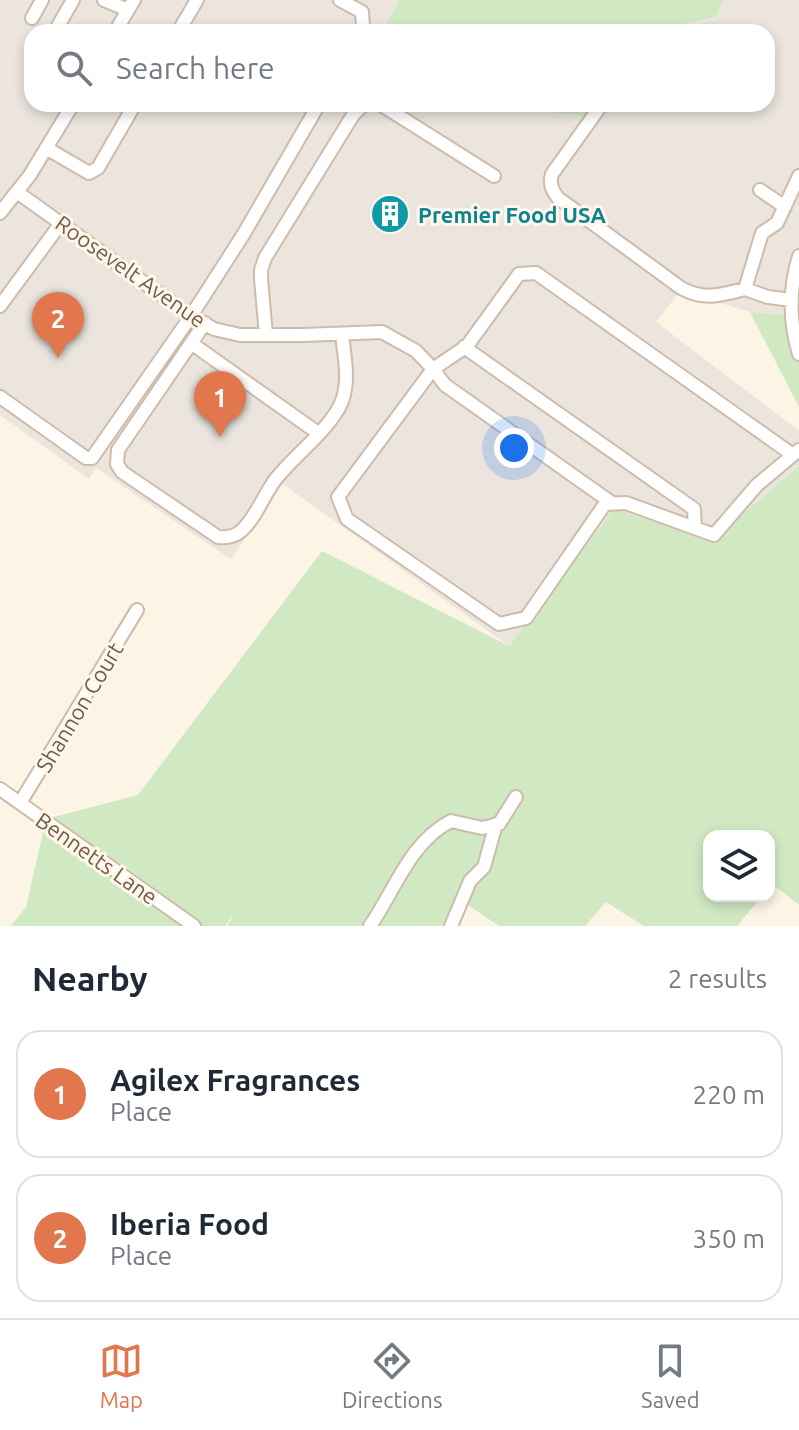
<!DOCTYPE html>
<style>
body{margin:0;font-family:Ubuntu,sans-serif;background:#f6f6f7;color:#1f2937}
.controls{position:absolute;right:24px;bottom:24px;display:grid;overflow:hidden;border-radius:16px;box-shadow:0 4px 12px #0003}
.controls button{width:72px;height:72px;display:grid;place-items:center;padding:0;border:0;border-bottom:2px solid #e0e1e3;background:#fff;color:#1f2937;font:40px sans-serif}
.you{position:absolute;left:514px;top:448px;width:28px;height:28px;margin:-20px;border:6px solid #fff;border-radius:50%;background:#1a73e8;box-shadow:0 0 0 12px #1a73e833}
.badge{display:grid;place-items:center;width:52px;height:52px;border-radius:50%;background:#e2764c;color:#fff;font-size:26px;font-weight:700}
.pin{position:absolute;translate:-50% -66px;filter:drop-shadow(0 2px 4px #0008)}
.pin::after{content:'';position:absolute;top:42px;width:28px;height:24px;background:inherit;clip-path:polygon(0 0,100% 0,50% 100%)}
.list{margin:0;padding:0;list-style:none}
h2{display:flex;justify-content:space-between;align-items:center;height:104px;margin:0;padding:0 32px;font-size:34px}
h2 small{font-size:26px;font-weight:400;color:#747a83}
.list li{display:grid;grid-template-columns:52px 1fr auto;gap:24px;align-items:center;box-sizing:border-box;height:128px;margin:0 16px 16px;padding:0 16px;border:2px solid #e0e1e3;border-radius:24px}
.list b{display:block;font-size:30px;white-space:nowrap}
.list p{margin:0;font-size:26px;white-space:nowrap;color:#747a83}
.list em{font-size:26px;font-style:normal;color:#747a83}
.icon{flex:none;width:44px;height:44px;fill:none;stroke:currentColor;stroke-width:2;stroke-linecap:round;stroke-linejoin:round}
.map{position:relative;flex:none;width:799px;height:926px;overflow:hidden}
.search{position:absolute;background:#fff;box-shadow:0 4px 12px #0003;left:24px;right:24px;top:24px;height:88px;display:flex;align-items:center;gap:20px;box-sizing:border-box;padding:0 28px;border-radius:24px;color:#747a83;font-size:30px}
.sheet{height:392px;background:#fff}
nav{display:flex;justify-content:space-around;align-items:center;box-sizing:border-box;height:112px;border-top:2px solid #e0e1e3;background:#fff;font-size:22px;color:#747a83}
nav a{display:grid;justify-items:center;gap:4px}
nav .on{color:#e2764c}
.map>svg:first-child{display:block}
.industrial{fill:#ebe5de}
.green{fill:#d0e9c3}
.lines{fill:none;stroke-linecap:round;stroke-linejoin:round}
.minor-casing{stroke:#cdbcaa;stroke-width:16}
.minor{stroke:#fff;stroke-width:12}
.labels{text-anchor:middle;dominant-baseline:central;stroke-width:6;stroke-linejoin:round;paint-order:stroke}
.culture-label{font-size:22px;font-weight:bold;fill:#0d838f;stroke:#fff8ea;text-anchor:start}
.street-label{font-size:22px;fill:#735b4a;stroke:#fff8ea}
</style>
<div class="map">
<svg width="799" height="926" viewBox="0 0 799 926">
<rect width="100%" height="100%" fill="#fcf4e4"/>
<path class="industrial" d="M0,0h399l-16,32h-351v72h371l22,7 99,-1 64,6 9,-12h170v-72h-115l64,-14 7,-18h76v316l-49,-4 -70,-21 -24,31 143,109v35l-86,75 -99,-32 -105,137 -226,-162 -52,75 -135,-91 -7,11 -89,-64z"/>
<path class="green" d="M399,0h324l-7,17 -64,15h-270z
M403,104h194l-9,12 -64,-6 -99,1z
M750,312l49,4v91z
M799,466v439l-27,-21 -3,3v-51h-60v60h53l-25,30h-93l-38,-24 -21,24h-86l-37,-25 -17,25h-218l8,-13 -10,13h-214l15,-19 20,-88 92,-24 184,-244 187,95 105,-137 99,31z"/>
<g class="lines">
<g class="minor-casing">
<path id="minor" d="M104,0l24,10
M340,0l22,12 1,16 -2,4
M32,18l10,-18
M58,26l15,-26
M115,32l19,-32
M178,32l19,-32
M380,104l114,72
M602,104l-50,70c-3,10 0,16 6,24l123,90c24,13 39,7 64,1
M46,148l43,25 9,-5 37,-64
M760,190l25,17
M17,192l172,123 25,14 26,6h63l79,-3 34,19 17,18 -95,128 9,22 152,105 27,-6 79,-114 21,-1 88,32 43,-50 42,-35
M0,213l30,-38 43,-71
M799,256c-10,33 -10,65 0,98
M792,300l-24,-3 -23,-8 17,-56 15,-10 22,-47
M0,306l61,-83
M205,323l-87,127 -1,14 5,8 96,65c9,1 16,0 23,-6 15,-13 22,-35 34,-51 19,-25 56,-51 67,-79 8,-21 2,-46 0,-67
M266,335l-5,-56v-9l4,-12 88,-143 11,-11
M191,343l127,90
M464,347l230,162 1,19
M0,397l86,61h6l99,-142 52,-81 76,-131
M612,503l-167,-118 -12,-16 34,-23 52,-72 17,-1 257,182
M0,789l194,137
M20,803l117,-193
M370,926c25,-36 40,-84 81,-105l31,7 17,-4 17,-27
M451,926l19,-45 14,-14 12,-43"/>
</g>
<use href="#minor" class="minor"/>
</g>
<defs>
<g id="building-disc" transform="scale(2)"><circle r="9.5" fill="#0f9aa8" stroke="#fff8ea"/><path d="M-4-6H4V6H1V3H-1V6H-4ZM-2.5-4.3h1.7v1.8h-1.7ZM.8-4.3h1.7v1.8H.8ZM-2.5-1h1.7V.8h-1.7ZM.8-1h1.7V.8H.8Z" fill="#fff"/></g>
</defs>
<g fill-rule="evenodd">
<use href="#building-disc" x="390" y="214"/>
</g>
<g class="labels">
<g class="culture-label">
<text x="418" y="214">Premier Food USA</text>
</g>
<g class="street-label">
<text transform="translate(131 271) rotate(35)">Roosevelt Avenue</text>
<text transform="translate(79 707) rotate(-59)">Shannon Court</text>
<text transform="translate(97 858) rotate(35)">Bennetts Lane</text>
</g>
</g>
</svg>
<div class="controls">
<button><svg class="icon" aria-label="layers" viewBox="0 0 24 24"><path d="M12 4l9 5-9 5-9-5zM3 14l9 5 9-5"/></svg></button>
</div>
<div class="you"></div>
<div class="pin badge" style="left:220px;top:437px">1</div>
<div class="pin badge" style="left:58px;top:358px">2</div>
<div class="search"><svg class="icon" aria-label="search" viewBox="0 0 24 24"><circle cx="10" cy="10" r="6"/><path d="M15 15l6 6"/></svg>Search here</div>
</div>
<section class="sheet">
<h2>Nearby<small>2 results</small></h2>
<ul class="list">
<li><span class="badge">1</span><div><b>Agilex Fragrances</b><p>Place</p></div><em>220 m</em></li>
<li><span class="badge">2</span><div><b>Iberia Food</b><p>Place</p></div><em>350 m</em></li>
</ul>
</section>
<nav>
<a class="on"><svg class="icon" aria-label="map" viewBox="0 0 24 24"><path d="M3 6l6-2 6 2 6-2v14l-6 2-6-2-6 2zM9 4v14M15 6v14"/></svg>Map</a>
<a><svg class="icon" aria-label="directions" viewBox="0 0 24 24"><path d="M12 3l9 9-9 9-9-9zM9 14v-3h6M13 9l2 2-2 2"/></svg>Directions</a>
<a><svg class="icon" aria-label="saved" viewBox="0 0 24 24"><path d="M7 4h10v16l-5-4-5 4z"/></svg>Saved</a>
</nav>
